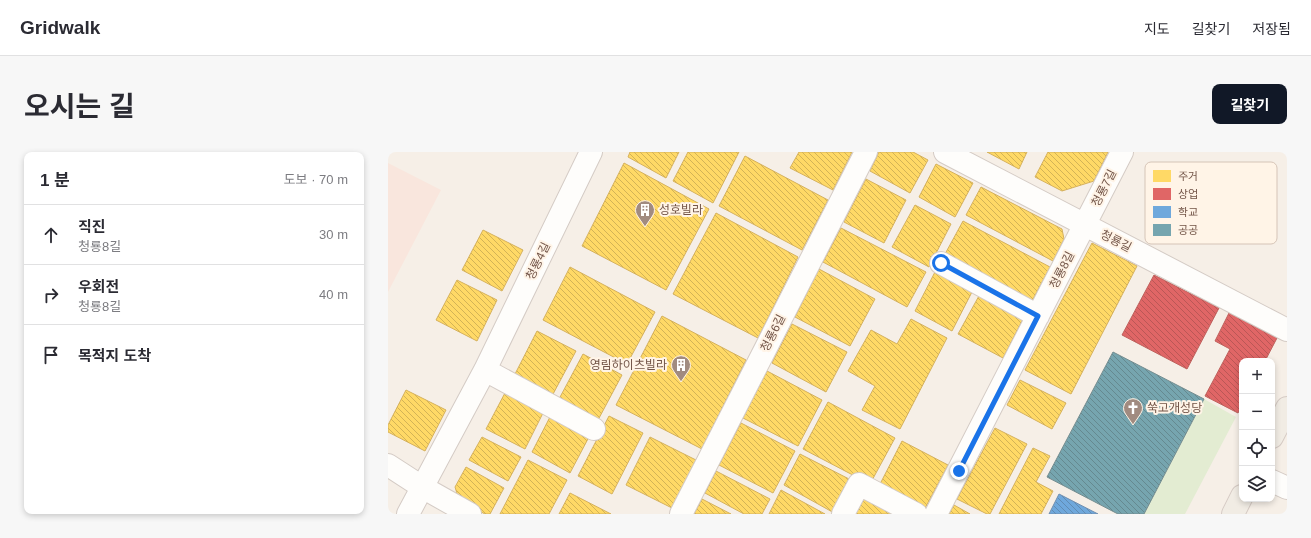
<!DOCTYPE html>
<html lang="ko">
<meta charset="utf-8">
<style>
body{margin:0;font-family:Arial,"Noto Sans KR",sans-serif;background:#f7f7f7;color:#2b2b33}
.controls{position:absolute;right:12px;bottom:12px;display:grid;overflow:hidden;border-radius:8px;box-shadow:0 2px 6px #0003}
.controls button{width:36px;height:36px;display:grid;place-items:center;padding:0;border:0;border-bottom:1px solid #e1e1e2;background:#fff;color:#2b2b33;font:20px sans-serif}
.stop{position:absolute;width:12px;height:12px;margin:-9px;border:3px solid #1a73e8;border-radius:50%;background:#fff}
.stop.end{background:#1a73e8;border-color:#fff;box-shadow:0 1px 4px #0008}
.list{margin:0;padding:0;list-style:none}
h2{display:flex;justify-content:space-between;align-items:center;height:52px;margin:0;padding:0 16px;font-size:17px}
h2 small{font-size:13px;font-weight:400;color:#7c7c81}
.list li{display:grid;grid-template-columns:26px 1fr auto;gap:12px;align-items:center;box-sizing:border-box;height:60px;padding:0 16px;border-top:1px solid #e1e1e2}
.list b{display:block;font-size:15px;white-space:nowrap}
.list p{margin:0;font-size:13px;white-space:nowrap;color:#7c7c81}
.list em{font-size:13px;font-style:normal;color:#7c7c81}
.icon{flex:none;width:22px;height:22px;fill:none;stroke:currentColor;stroke-width:2;stroke-linecap:round;stroke-linejoin:round}
.map{position:relative;flex:none;width:899px;height:362px;overflow:hidden;border-radius:8px}
header{display:flex;align-items:center;gap:24px;box-sizing:border-box;height:56px;padding:0 20px;background:#fff;border-bottom:1px solid #e1e1e2}
header strong{font-size:19px}
nav{display:flex;gap:22px;margin-inline-start:auto;font-size:14px}
.intro{display:flex;align-items:center;justify-content:space-between;box-sizing:border-box;height:96px;padding:0 24px}
h1{margin:0;font-size:28px}
.button{padding:10px 18px;border-radius:8px;background:#111827;color:#fff;font-size:14px;font-weight:700}
main{display:flex;gap:24px;padding:0 24px}
aside{flex:1;background:#fff;border-radius:8px;box-shadow:0 2px 6px #0003}
.map>svg:first-child{display:block}
.commercial{fill:#f9e6dd}
.green{fill:#e3ecd2}
.homes{fill:url(#homes-back-hatch);stroke:#d5b15d}
.shops{fill:url(#shops-back-hatch);stroke:#bf615d}
.schools{fill:url(#schools-back-hatch);stroke:#708fb0}
.public{fill:url(#public-back-hatch);stroke:#758d90}
.lines{fill:none;stroke-linecap:round;stroke-linejoin:round}
.minor-casing{stroke:#d4cbc5;stroke-width:24}
.major-casing{stroke:#d5cac4;stroke-width:24}
.minor{stroke:#fefdfb;stroke-width:22}
.major{stroke:#f1ece4;stroke-width:22}
.route{stroke:#1a73e8;stroke-width:5}
.labels{text-anchor:middle;dominant-baseline:central;stroke-width:4;stroke-linejoin:round;paint-order:stroke}
.street-label{font-size:12px;fill:#735548;stroke:#fff4e7}
.poi-label{font-size:12px;fill:#735548;stroke:#fff4e7;text-anchor:start}
.key{fill:#fff4e7;stroke:#d5c4b7;stroke-width:1}
.key-label{font-size:11px;fill:#735548}
</style>
<header>
<strong>Gridwalk</strong>
<nav><a>지도</a><a>길찾기</a><a>저장됨</a></nav>
</header>
<div class="intro"><h1>오시는 길</h1><a class="button">길찾기</a></div>
<main>
<aside>
<h2>1 분<small>도보 · 70 m</small></h2>
<ul class="list">
<li><svg class="icon" aria-label="ahead" viewBox="0 0 24 24"><path d="M12 20V5M6 11l6-6 6 6"/></svg><div><b>직진</b><p>청룡8길</p></div><em>30 m</em></li>
<li><svg class="icon" aria-label="right" viewBox="0 0 24 24"><path d="M7 20v-9h11M14 6l5 5-5 5"/></svg><div><b>우회전</b><p>청룡8길</p></div><em>40 m</em></li>
<li><svg class="icon" aria-label="arrive" viewBox="0 0 24 24"><path d="M6 21V4h12l-3 4 3 4H6"/></svg><div><b>목적지 도착</b></div></li>
</ul>
</aside>
<div class="map">
<svg width="899" height="362" viewBox="0 0 899 362">
<defs>
<pattern id="homes-back-hatch" width="6" height="6" patternUnits="userSpaceOnUse"><rect width="6" height="6" fill="#ffd966"/><path d="M-1 5l2 2M0 0l6 6M5-1l2 2" fill="none" stroke="#d3b356"/></pattern>
<pattern id="shops-back-hatch" width="6" height="6" patternUnits="userSpaceOnUse"><rect width="6" height="6" fill="#e06666"/><path d="M-1 5l2 2M0 0l6 6M5-1l2 2" fill="none" stroke="#ba5756"/></pattern>
<pattern id="schools-back-hatch" width="6" height="6" patternUnits="userSpaceOnUse"><rect width="6" height="6" fill="#6fa8dc"/><path d="M-1 5l2 2M0 0l6 6M5-1l2 2" fill="none" stroke="#608cb4"/></pattern>
<pattern id="public-back-hatch" width="6" height="6" patternUnits="userSpaceOnUse"><rect width="6" height="6" fill="#76a5af"/><path d="M-1 5l2 2M0 0l6 6M5-1l2 2" fill="none" stroke="#658990"/></pattern>
</defs>
<rect width="100%" height="100%" fill="#f6efe7"/>
<path class="commercial" d="M0,11l53,27 -53,102z"/>
<path class="green" d="M816,247l32,18 -51,97h-41z"/>
<path class="homes" d="M242,0h49l-13,26 -38,-21z
M300,0h51l-26,51 -40,-22z
M411,0h53l-19,38 -43,-22z
M491,0h34l15,8 -18,33 -40,-22z
M599,0h40l-8,17z
M660,0h60l-14,29 -32,10 -27,-14z
M357,4l83,44 -26,50 -83,-44z
M236,11l85,46 -43,81 -84,-44z
M548,12l37,19 -18,34 -36,-20z
M478,27l40,21 -22,43 -40,-21z
M593,35l81,42 2,10 -11,22 -87,-46z
M527,53l36,19 -22,43 -37,-20z
M328,61l82,44 -40,81 -85,-44z
M575,69l87,46 -18,34 -87,-47z
M453,76l85,44 -19,35 -84,-45z
M95,78l40,20 -21,41 -40,-21z
M704,91l45,23 -66,128 -46,-24z
M182,115l85,45 -28,52 -84,-44z
M431,117l56,30 -25,47 -55,-29z
M548,118l37,20 -21,41 -37,-20z
M69,128l40,20 -20,41 -41,-21z
M592,142l44,23 -21,41 -45,-24z
M274,164l84,44 -44,89 -86,-44z
M523,167l36,19 -47,91 -38,-19 13,-24 -27,-15 23,-41 26,14z
M404,172l55,28 -21,40 -54,-29z
M149,179l39,20 -24,45 -38,-20z
M195,202l39,21 -24,45 -39,-21z
M379,219l55,29 -24,46 -55,-28z
M632,228l46,23 -14,26 -45,-24z
M18,238l40,20 -21,41 -37,-19v-7z
M118,239l38,20 -19,38 -39,-20z
M440,250l67,36 -25,46 -67,-35z
M163,263l39,20 -20,38 -38,-21z
M221,264l34,17 -31,61 -34,-18z
M353,271l54,28 -22,42 -54,-28z
M607,276l32,16 -37,70h-3l-30,-15z
M94,285l39,20 -13,24 -39,-21z
M262,285l46,23 -24,48 -46,-23z
M514,289l46,24 -25,47 -45,-24z
M645,296l17,8 -14,26 17,9 -12,23h-42z
M412,302l53,27 -17,33 -52,-29z
M140,308l39,20 -18,34h-49z
M78,315l38,21 -14,26h-5l-26,-14 -4,-13z
M328,319l54,28 -8,15h-18l-39,-21z
M393,338l44,24h-56z
M182,341l41,21h-52z
M474,344l35,18h-44z
M314,347l29,15h-37z
M566,353l16,9h-21z"/>
<path class="shops" d="M766,123l65,33 -32,61 -65,-34z
M841,161l48,25 -12,23h-23v44l-4,8 -33,-17 25,-47 -15,-8z"/>
<path class="schools" d="M671,342l39,20h-49z"/>
<path class="public" d="M725,200l91,47 -60,115h-26l-71,-37z"/>
<g class="lines">
<g class="minor-casing">
<path id="minor" d="M557,0l342,178
M553,111l97,53
M97,218l109,59
M0,313l34,22 48,27
M884,329l15,7
M20,362l77,-144 106,-218
M293,362l185,-362
M455,362l16,-30 57,30
M548,362l186,-362"/>
</g>
<g class="major-casing">
<path id="major" d="M884,285l15,-29
M845,362l9,-18"/>
</g>
<use href="#minor" class="minor"/>
<use href="#major" class="major"/>
</g>
<g class="lines">
<path class="route" d="M553,111l97,53 -79,155"/>
</g>
<defs>
<g id="building-pin" transform="scale(1)"><path d="M0 17L-7.5 6A9.5 9.5 0 1 1 7.5 6Z" fill="#a18b80" stroke="#fff4e7"/><path d="M-4-6H4V6H1V3H-1V6H-4ZM-2.5-4.3h1.7v1.8h-1.7ZM.8-4.3h1.7v1.8H.8ZM-2.5-1h1.7V.8h-1.7ZM.8-1h1.7V.8H.8Z" fill="#fff"/></g>
<g id="church-pin" transform="scale(1)"><path d="M0 17L-7.5 6A9.5 9.5 0 1 1 7.5 6Z" fill="#a18b80" stroke="#fff4e7"/><path d="M-1.2-6h2.4v3.5h3.3v2.4h-3.3V6h-2.4V-.1h-3.3v-2.4h3.3Z" fill="#fff"/></g>
</defs>
<g fill-rule="evenodd">
<use href="#building-pin" x="257" y="58"/>
<use href="#building-pin" x="293" y="213"/>
<use href="#church-pin" x="745" y="256"/>
</g>
<g class="labels">
<g class="street-label">
<text transform="translate(716 36) rotate(-63)">청룡7길</text>
<text transform="translate(728 89) rotate(27)">청룡길</text>
<text transform="translate(150 109) rotate(-64)">청룡4길</text>
<text transform="translate(674 118) rotate(-63)">청룡8길</text>
<text transform="translate(385 181) rotate(-63)">청룡6길</text>
</g>
<g class="poi-label">
<text x="271" y="58">성호빌라</text>
<text x="279" y="213" text-anchor="end">영림하이츠빌라</text>
<text x="759" y="256">쑥고개성당</text>
</g>
</g>
<rect x="757" y="10" width="132" height="82" rx="6" class="key"/>
<rect x="765" y="18" width="18" height="12" fill="#ffd966"/>
<rect x="765" y="36" width="18" height="12" fill="#e06666"/>
<rect x="765" y="54" width="18" height="12" fill="#6fa8dc"/>
<rect x="765" y="72" width="18" height="12" fill="#76a5af"/>
<g class="key-label">
<text x="790" y="28">주거</text>
<text x="790" y="46">상업</text>
<text x="790" y="64">학교</text>
<text x="790" y="82">공공</text>
</g>
</svg>
<div class="controls">
<button>+</button>
<button>−</button>
<button><svg class="icon" aria-label="locate" viewBox="0 0 24 24"><circle cx="12" cy="12" r="6"/><path d="M12 2v4M12 18v4M2 12h4M18 12h4"/></svg></button>
<button><svg class="icon" aria-label="layers" viewBox="0 0 24 24"><path d="M12 4l9 5-9 5-9-5zM3 14l9 5 9-5"/></svg></button>
</div>
<div class="stop" style="left:553px;top:111px"></div>
<div class="stop end" style="left:571px;top:319px"></div>
</div>
</main>
